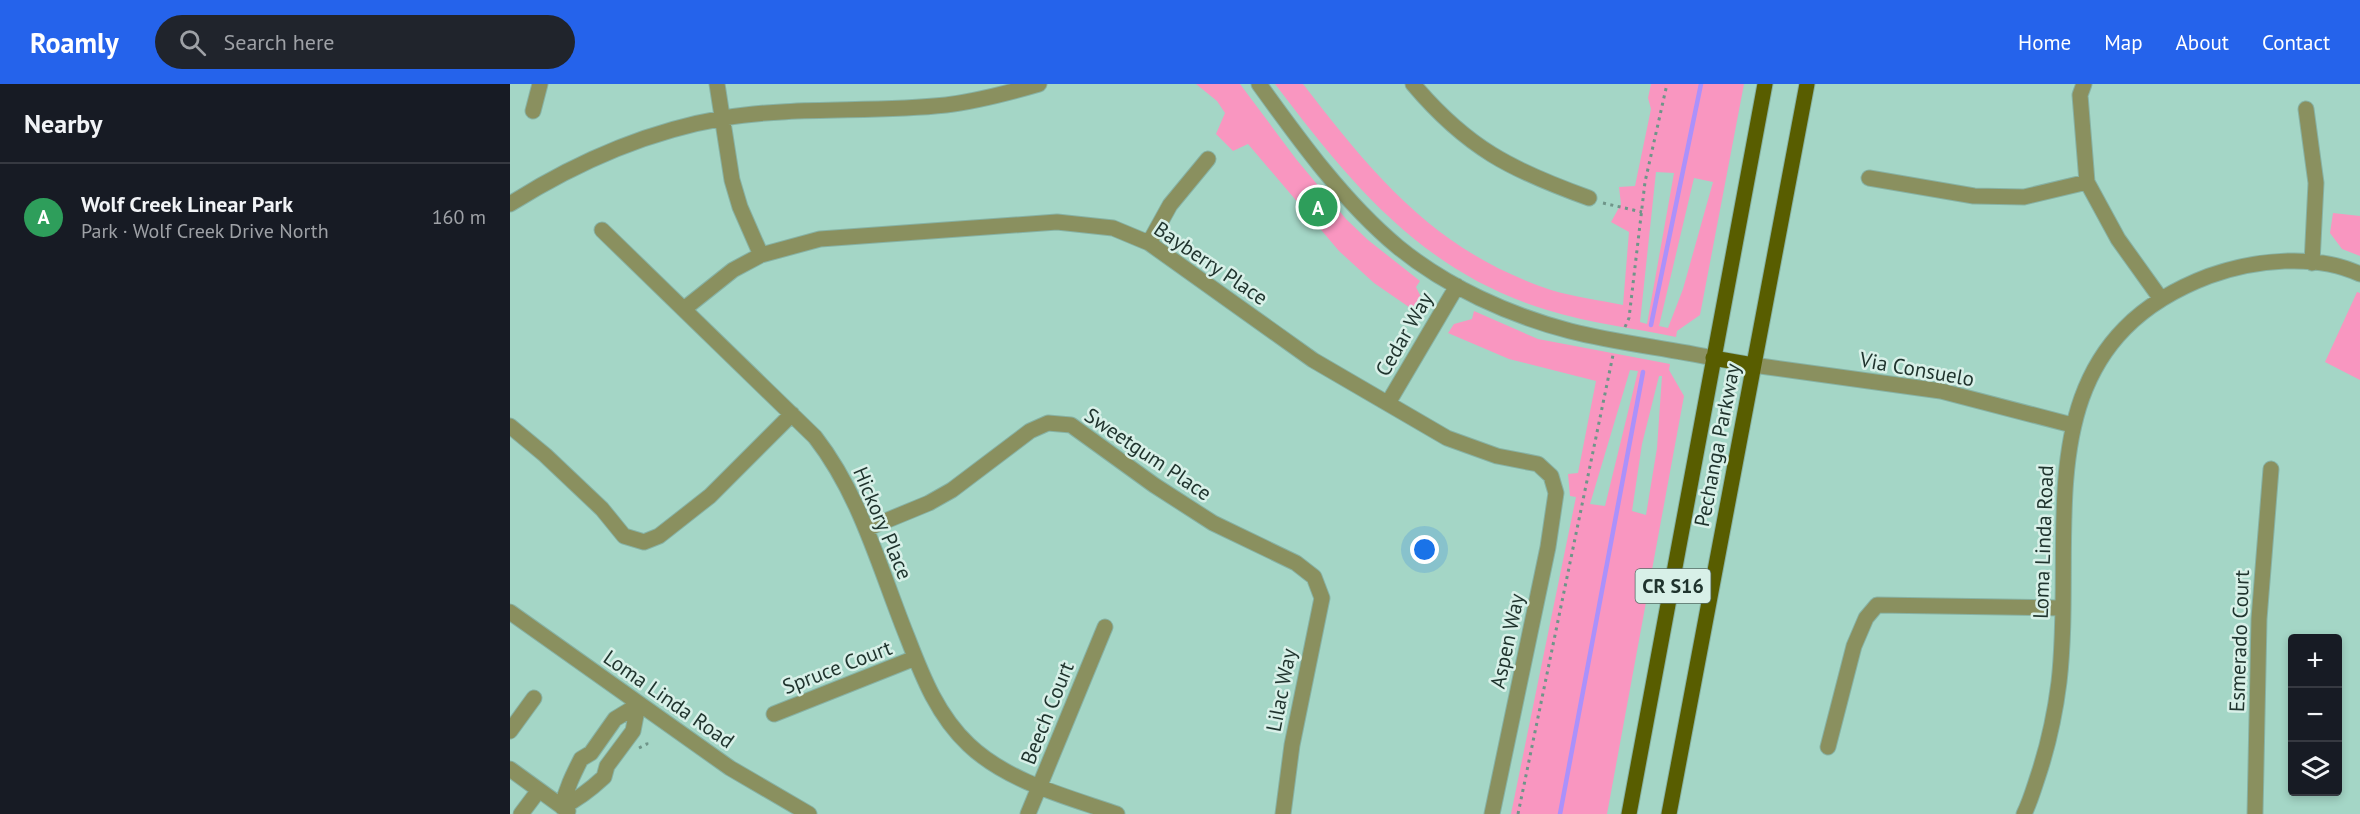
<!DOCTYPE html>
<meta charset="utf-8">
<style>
body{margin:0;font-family:"PT Sans",sans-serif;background:#20242c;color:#f1f3f6}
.controls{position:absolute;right:18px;bottom:18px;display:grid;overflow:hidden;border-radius:6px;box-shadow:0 3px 9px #0003}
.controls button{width:54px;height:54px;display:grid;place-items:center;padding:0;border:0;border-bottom:2px solid #363941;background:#171b24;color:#f1f3f6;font:30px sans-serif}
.you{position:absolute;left:915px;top:466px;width:21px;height:21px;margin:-15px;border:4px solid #fff;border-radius:50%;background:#1a73e8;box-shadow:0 0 0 9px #1a73e833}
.badge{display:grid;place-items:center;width:39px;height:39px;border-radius:50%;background:#2563eb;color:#fff;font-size:20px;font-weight:700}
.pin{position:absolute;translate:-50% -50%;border:3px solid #fff;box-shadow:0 2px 6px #0006}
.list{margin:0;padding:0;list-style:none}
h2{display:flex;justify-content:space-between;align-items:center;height:78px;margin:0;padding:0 24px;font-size:26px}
h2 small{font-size:20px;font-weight:400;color:#9ea1a6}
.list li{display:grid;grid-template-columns:39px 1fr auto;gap:18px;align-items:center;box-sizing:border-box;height:108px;padding:0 24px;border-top:2px solid #363941}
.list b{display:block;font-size:22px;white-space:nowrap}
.list p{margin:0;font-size:20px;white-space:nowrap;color:#9ea1a6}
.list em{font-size:20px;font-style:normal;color:#9ea1a6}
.icon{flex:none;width:33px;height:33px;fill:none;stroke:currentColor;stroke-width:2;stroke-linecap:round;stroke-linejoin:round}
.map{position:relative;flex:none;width:1850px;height:730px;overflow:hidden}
header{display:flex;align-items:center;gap:36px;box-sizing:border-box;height:84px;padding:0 30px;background:#2563eb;color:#fff}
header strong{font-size:28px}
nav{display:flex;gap:33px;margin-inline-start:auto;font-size:21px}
.search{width:420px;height:54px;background:#20242c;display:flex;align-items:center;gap:15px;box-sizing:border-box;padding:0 21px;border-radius:33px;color:#9ea1a6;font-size:22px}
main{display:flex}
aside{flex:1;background:#171b24}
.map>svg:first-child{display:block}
.green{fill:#f996c0;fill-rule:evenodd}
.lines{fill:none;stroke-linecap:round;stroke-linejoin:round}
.stream{stroke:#ab91fb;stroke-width:4.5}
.minor-casing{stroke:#87b2a4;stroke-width:17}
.major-casing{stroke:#87b2a4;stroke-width:17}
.path{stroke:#6f9589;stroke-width:3;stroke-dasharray:3 4.5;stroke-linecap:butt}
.minor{stroke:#8a905f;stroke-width:15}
.major{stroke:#585d00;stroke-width:15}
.labels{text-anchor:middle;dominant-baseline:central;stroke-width:5;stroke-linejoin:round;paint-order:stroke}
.shield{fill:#d8f0e8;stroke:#566c65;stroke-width:1.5}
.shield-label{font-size:20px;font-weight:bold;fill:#1f332d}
.street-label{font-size:21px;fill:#1f332d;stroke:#d8f0e8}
</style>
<header>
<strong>Roamly</strong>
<div class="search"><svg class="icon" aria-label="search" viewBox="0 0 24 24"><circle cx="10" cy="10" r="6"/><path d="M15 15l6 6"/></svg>Search here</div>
<nav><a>Home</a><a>Map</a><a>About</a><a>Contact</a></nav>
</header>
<main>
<aside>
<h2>Nearby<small></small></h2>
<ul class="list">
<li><span class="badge" style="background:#2e9e5b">A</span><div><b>Wolf Creek Linear Park</b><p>Park · Wolf Creek Drive North</p></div><em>160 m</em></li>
</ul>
</aside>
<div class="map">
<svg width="1850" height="730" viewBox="0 0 1850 730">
<rect width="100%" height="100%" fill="#a4d6c6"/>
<path class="green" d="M686,0h44l56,75 50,60 22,21 52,41 -4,6 9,18 -6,9 -45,-31 -35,-32 -91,-107 -15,7 -17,-17 9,-21 -8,-12z
M765,0h28c72,93 132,167 248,206 23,7 48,10 72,15l6,-73 -18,-10 10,-18 -2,-17 16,-1 16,-77 -3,-11 3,-14h93l-44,231 -23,16 -1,6c-43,-9 -87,-14 -129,-27 -125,-38 -196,-126 -272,-226zM1146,88l18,1 -27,151 -7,-2zM1184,94l19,4 -30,107 -15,39 -9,-2z
M1823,129l27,3v40l-18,-7 -12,-16z
M1847,208l3,1v87l-35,-18z
M964,227l64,28 132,25 -1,6 15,26 -77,418h-96l65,-317 -6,-1 -2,-22 10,-1 18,-92 -87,-22 -61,-26 6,-9 18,-5zM1120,286l8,1 -33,135 -15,-2zM1149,292h3l-5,72 -11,67 -14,-4 10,-67z"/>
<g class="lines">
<path class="stream" d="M1141,241l50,-241
M1050,730l83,-442"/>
<g class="minor-casing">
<path id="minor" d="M207,0l15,96 8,27 21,48
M749,0c41,57 85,118 139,163 49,40 111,68 172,84 47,12 96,17 143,27
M903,0c54,64 98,86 176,114
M1574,0l-4,11 7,87 31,57 43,60
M1796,25l10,74 -4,80
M23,27l7,-27
M1359,94l105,18 50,1 63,-15
M0,120c65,-41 137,-73 214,-86 73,-12 148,-5 222,-13 32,-4 62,-12 93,-21
M92,146l213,207c46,59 65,133 93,202 15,39 30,77 61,106 39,37 99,52 148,69
M639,159l21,-38 38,-46
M174,225l49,-39 28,-15 59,-16 237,-17 56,6 36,15 164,117 134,78 50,18 41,8 13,12 5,17 -8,54 -56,267
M1243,281l188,26 131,34
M878,319l69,-117
M0,342l35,29 57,54 22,27 20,6 15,-6 51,-40 82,-82
M356,445l63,-26 23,-13 78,-59 18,-8 23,2 83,60 59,38 83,40 18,14 8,21 -30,147 -9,69
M0,528l220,156 79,46
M264,630l141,-56
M0,647l24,-33
M1318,663l26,-101 12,-28 11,-13 184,3
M0,685l58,42
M52,723c17,-8 29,-18 42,-30l3,-11 26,-35 5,-26
M52,723c4,-18 11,-32 19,-48l10,-6 24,-34 23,-14
M11,730l18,-24
M518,730l77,-187
M1514,730c6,-12 10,-26 14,-38 10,-30 17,-62 21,-94 18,-155 -40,-334 150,-406 45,-16 106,-23 151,-2
M1745,730l4,-195 12,-150"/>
</g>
<g class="major-casing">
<path id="major" d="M1203,274l40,7
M1119,730l136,-730
M1159,730l138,-730"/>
</g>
<path class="path" d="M1093,119l39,9
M1115,243l4,-9 16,-136 22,-98
M129,664l8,-4 -1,-5
M1008,730l95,-459"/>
<use href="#minor" class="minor"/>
<use href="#major" class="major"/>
</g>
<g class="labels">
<rect class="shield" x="1125.5" y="485" width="75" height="34" rx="4.5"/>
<g class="shield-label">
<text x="1163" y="502">CR S16</text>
</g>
<g class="street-label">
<text transform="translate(701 179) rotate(34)">Bayberry Place</text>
<text transform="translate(894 250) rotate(-60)">Cedar Way</text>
<text transform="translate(1407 285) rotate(10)">Via Consuelo</text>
<text transform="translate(1207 361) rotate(-79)">Pechanga Parkway</text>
<text transform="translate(638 370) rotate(34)">Sweetgum Place</text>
<text transform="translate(373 439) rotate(67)">Hickory Place</text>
<text transform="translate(1533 458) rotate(-88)">Loma Linda Road</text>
<text transform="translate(997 557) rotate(-78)">Aspen Way</text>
<text transform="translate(1729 557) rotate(-88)">Esmerado Court</text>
<text transform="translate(327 583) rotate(-21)">Spruce Court</text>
<text transform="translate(771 606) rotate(-79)">Lilac Way</text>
<text transform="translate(159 615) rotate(35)">Loma Linda Road</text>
<text transform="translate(537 629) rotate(-68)">Beech Court</text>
</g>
</g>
</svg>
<div class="controls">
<button>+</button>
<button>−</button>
<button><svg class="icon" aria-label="layers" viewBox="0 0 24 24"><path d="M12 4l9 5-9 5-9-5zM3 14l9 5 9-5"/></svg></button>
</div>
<div class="you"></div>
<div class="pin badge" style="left:808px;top:123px;background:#2e9e5b">A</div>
</div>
</main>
